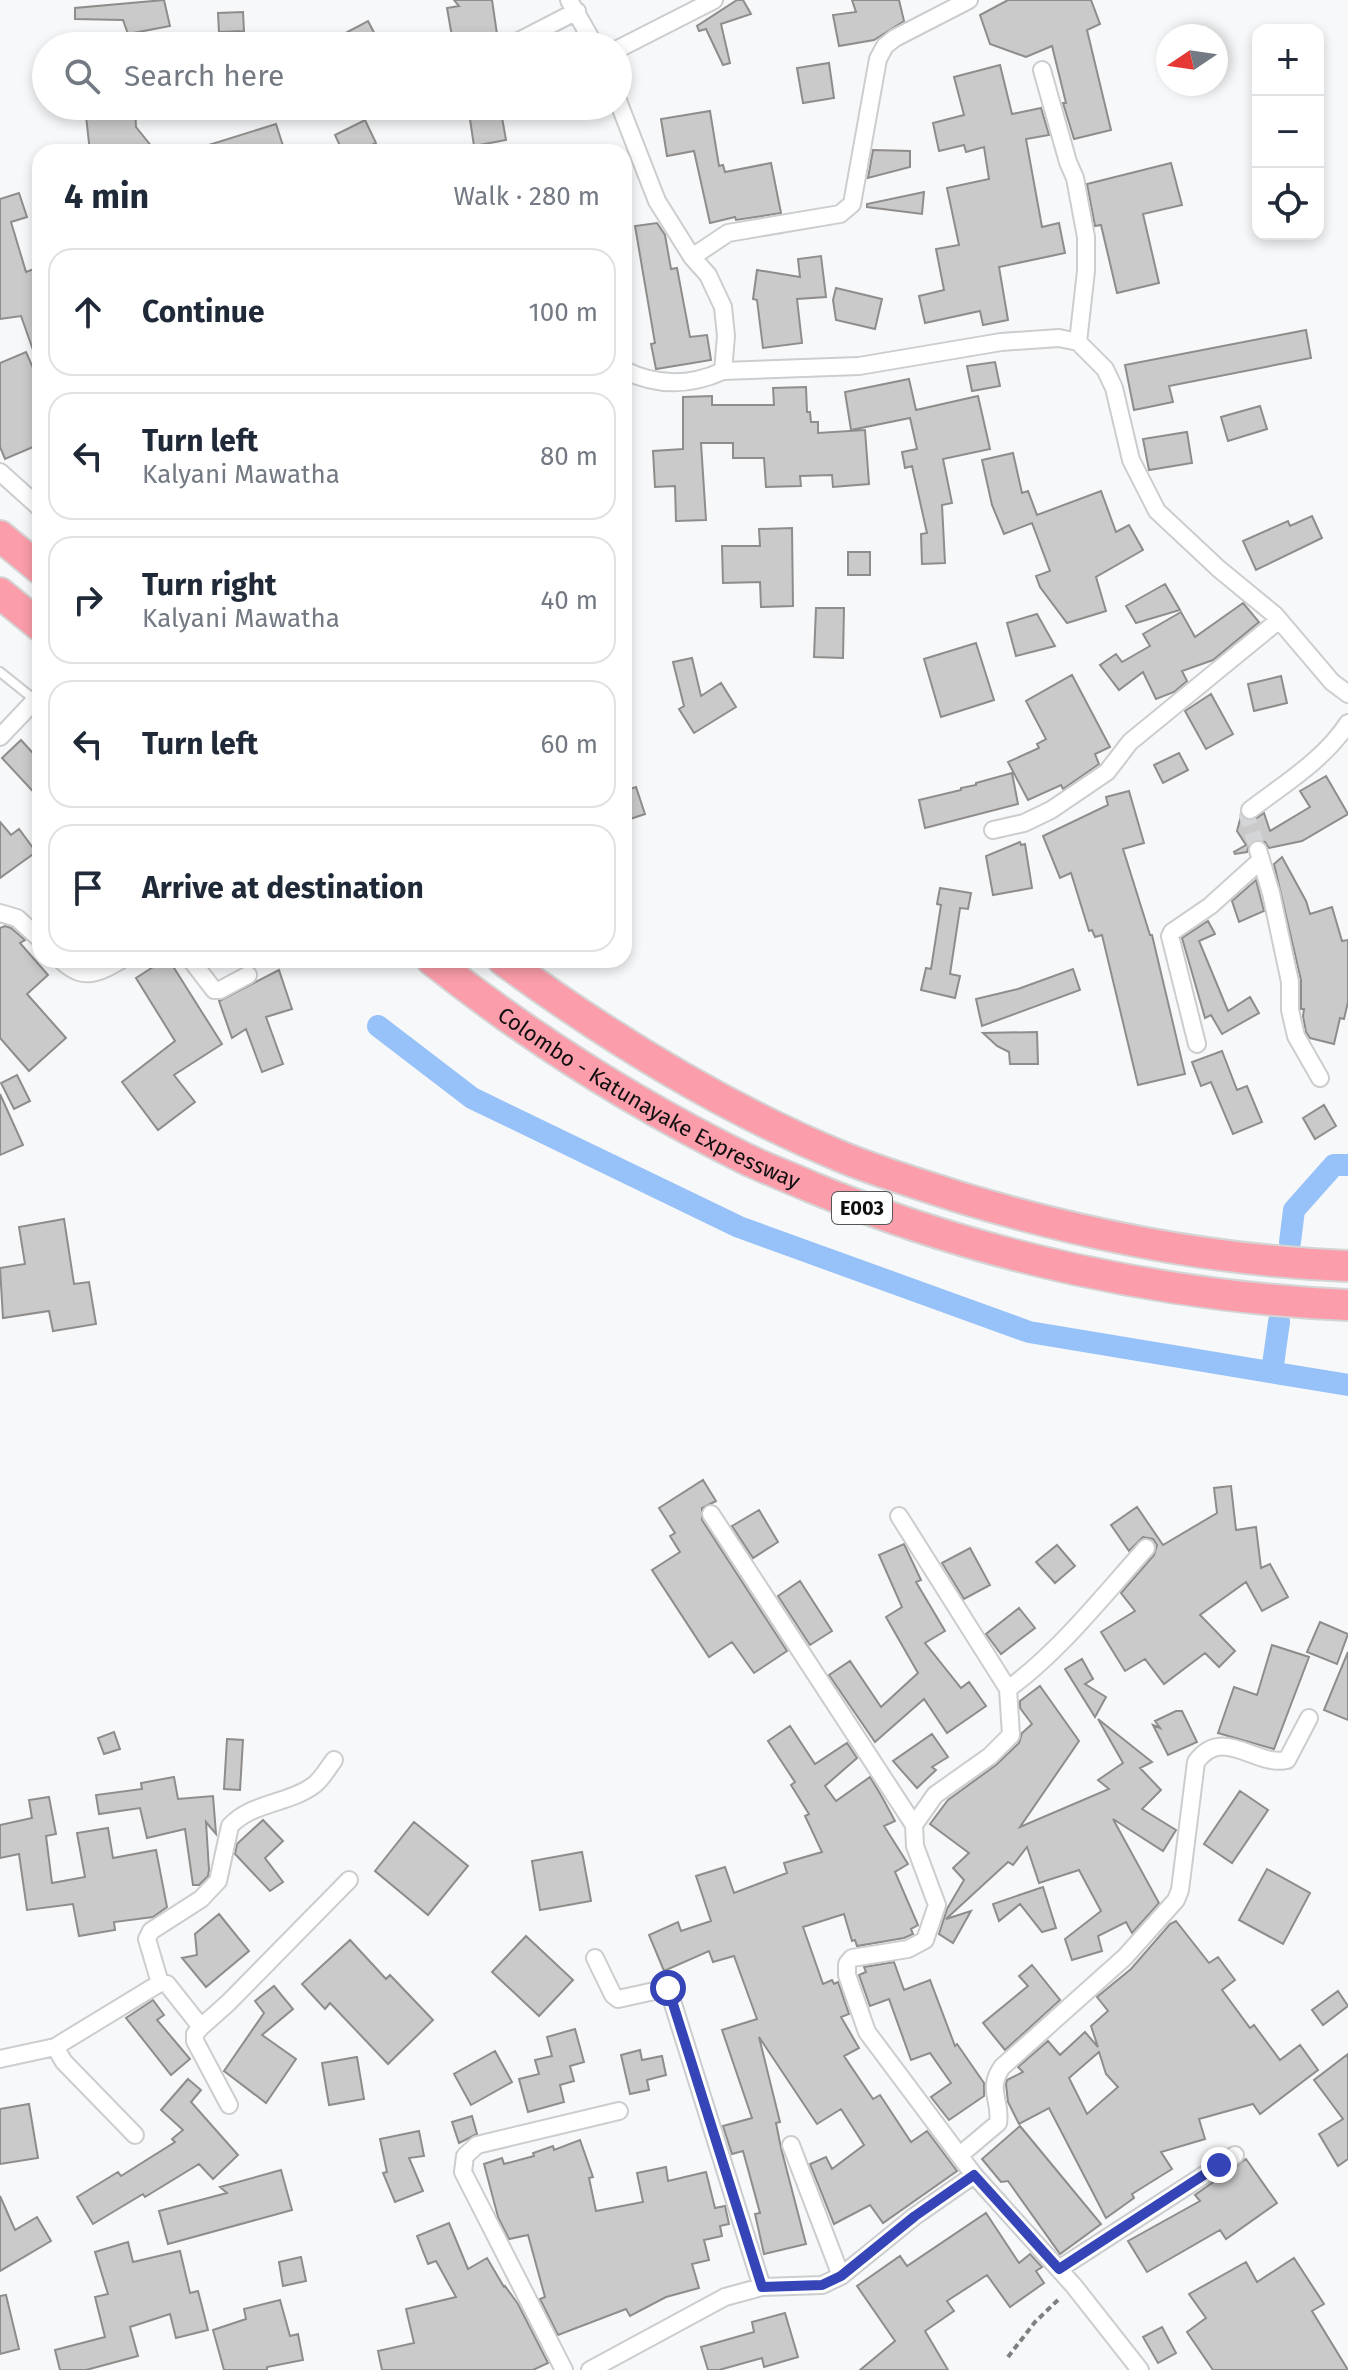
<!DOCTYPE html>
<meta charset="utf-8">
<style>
body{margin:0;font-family:"Fira Sans",sans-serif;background:#f6f6f7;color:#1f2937}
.controls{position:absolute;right:24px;top:24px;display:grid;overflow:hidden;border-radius:16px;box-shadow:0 4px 12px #0003}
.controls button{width:72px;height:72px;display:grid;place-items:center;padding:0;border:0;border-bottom:2px solid #e0e1e3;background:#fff;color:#1f2937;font:40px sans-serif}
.compass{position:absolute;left:1156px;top:24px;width:72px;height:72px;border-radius:50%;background:#fff;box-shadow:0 4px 12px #0003;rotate:257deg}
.stop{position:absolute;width:24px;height:24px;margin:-18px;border:6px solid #3545b8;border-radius:50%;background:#fff}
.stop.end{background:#3545b8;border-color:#fff;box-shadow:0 2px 8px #0008}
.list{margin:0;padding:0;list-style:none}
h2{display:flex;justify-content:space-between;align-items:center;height:104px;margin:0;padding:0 32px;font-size:34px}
h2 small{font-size:26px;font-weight:400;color:#747a83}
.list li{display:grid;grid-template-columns:52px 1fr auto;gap:24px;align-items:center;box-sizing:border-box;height:128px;margin:0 16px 16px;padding:0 16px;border:2px solid #e0e1e3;border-radius:24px}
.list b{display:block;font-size:30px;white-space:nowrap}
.list p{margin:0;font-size:26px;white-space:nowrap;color:#747a83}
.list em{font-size:26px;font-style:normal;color:#747a83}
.icon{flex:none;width:44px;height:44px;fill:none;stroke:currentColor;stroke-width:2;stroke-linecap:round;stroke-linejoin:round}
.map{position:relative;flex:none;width:1348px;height:2370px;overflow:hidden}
.search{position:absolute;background:#fff;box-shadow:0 4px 12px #0003;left:32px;top:32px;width:600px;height:88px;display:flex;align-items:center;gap:20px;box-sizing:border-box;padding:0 28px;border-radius:44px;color:#747a83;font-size:30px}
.panel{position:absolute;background:#fff;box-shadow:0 4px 12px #0003;left:32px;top:144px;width:600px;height:824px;border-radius:24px}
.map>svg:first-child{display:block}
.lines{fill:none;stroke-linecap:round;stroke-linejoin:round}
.canal{stroke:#97c1f9;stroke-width:22}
.building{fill:#cbcaca;stroke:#8e8d8c;stroke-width:2;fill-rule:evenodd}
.street-tunnel{stroke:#d4d5d6;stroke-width:16;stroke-dasharray:16 8;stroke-linecap:butt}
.lane-casing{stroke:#cccdce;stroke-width:12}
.street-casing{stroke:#cccdce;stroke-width:20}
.highway-casing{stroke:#d4d4d4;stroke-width:34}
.path{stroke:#7e7f7f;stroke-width:4;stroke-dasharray:6 4;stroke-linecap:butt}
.lane{stroke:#fff;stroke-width:8}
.street{stroke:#fff;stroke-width:16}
.highway{stroke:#fb9daa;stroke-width:30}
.route{stroke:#3545b8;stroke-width:10}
.labels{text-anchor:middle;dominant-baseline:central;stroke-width:7;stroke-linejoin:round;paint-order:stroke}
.shield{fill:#fff;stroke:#575757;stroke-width:2}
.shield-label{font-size:20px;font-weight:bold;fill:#0f0f0f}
.street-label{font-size:22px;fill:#0f0f0f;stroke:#fff}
</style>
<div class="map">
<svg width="1348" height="2370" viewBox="0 0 1348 2370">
<rect width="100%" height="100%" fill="#f7f8f9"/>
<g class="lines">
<path class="canal" d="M378,1026l94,72 267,129 290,105 319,53
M1290,1242l4,-32 40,-45h14
M1272,1372l7,-50"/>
</g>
<path class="building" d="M164,0l6,26 -42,8 -5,-14 -48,-1v-11z
M454,0h38l5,34 -44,8 -6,-34 12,-2z
M737,0h6l8,14 -30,10 9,39 -7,2 -17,-36 -7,2 -2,-5z
M852,0h47l5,21 -30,19 -35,6 -6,-31 23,-3z
M1008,0h83l9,24 -13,6 24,100 -37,9 -11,-36h3l-14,-57 -26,11 -36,-13 -10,-29z
M243,12l1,19 -25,1 -1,-19z
M368,21l13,25h-60z
M829,63l5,35 -31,5 -6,-35z
M1000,65l12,49 29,-6 8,27 -23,4 16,88 17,-4 6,30 -66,14 9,53 -25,5 -3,-14 -55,12 -6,-27 25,-6 -8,-41 23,-4 -12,-57 42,-9 -5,-32 -18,5 -2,-7 -25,6 -6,-28 31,-8 -10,-38z
M96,106h39l1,21 20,25h-66l-5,-45z
M468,106h32l6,34 -32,6z
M710,111l9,55 4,-1 2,7 46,-9 10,50 -45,7 -1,-3 -25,6 -16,-72 -27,5 -6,-37z
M365,120l11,23 -19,9h-14l-8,-17z
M276,124l9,28h-86v-4z
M873,150l37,1v16l-42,11z
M1171,163l11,42 -39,9 16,69 -42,10 -16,-68 -6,1 -8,-42z
M924,192l-2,22 -55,-7v-3z
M19,193l8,24 -16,5 15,50 8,-3 6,19 -2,76 -17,-48 -21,3v-120z
M657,223l8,12 6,34 6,-1 13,69 17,-2 4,25 -55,9 -5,-25 4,-1 -20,-117z
M821,256l5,41 -29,2 5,44 -39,5 -6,-48 -4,-1 4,-29 43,7 -2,-18z
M836,288l46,11 -7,30 -39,-9 -3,-20z
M1306,330l5,28 -142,28 4,16 -39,8 -9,-45z
M26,352l14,32v60l-35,15 -5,-12v-84z
M995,362l5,24 -28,5 -5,-25z
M909,379l7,31 62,-14 12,53 -47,10 9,44 -10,2 3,58 -23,1 -1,-30 6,-1 -15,-67 -7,2 -3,-16 15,-3 -7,-31 -59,12 -6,-38z
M806,387l1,25h3l1,10h7v11l47,-3 4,54 -36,3 -1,-12 -32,1 1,10 -35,1 -2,-29h-31v-15h-32l5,77 -30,1 -1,-35 -20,1 -2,-36 30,-2v-52l29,-1v9h62l-1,-17z
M1260,406l7,23 -39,12 -7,-24z
M1187,432l5,31 -43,7 -6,-31z
M1013,453l9,40 6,-2 9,24 64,-24 15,41 13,-7 14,25 -47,27 10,34 -39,12 -27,-36 -4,-11 14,-5 -18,-48 -28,11 -12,-29 -10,-45z
M1312,516l10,22 -66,32 -13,-29 45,-20 2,5z
M792,528l1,78 -32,1 -1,-25 -37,1 -1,-37h38l-1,-17z
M848,552h22v23h-22z
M1165,584l15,26 -44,13 -10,-17z
M1243,603l16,19 -46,38 -31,11 5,10 -13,11 -18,7 -13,-27 -24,18 -19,-25 16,-11 6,8 28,-16 -7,-12 38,-22 14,25z
M816,608h28l-1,50 -29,-1z
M1037,614l18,32 -39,10 -9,-33z
M976,643l18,57 -53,17 -17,-58z
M692,658l9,38 20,-13 15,24 -42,26 -15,-24 5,-3 -11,-44z
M1072,675l38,72 -15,7 4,10 -36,25 -2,-4 -33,15 -20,-38 31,-14 -2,-4 9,-5 -20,-38z
M1281,676l6,27 -33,8 -6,-27z
M1211,694l22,40 -27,15 -21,-38z
M21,740l19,21v38l-38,-41z
M1179,753l9,17 -25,13 -9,-18z
M1012,773l6,31 -93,24 -6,-28 42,-10v-2l15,-3v-2z
M1326,776l22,38 -46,27 -33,7 -4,-6 -9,-3 -6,4 -3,9 -12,2 -1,-2 12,-7 -9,-14 4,-15 11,5 12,-8 6,18 40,-24 -10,-16z
M636,787l9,27 -21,7v-30z
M1129,791l15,52 -21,6 27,86h2l33,139 -47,11 -36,-150 -7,2 -3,-7 -3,1 -18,-58 -11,5 -17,-42 65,-31 -2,-8z
M0,822l11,13 8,-6 17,23 -36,26z
M1020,842l1,3 4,-1 7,44 -39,7 -7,-39z
M1282,857l24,44 4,13 22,-7 10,34 6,-1v62l-4,17 -4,-1 -6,26 -24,-6 -4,-6 -3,-16 1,-7h-3v-29l-27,-116z
M1256,880l8,31 -25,11 -7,-21z
M940,888l31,5 -3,16 -8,-1 -10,66 10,2 -5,22 -34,-8 5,-22 5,1 10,-64 -4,-1z
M1208,921l7,13 -16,7 29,70 22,-14 9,16 -37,21 -11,-19 -6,3 -23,-80z
M5,926l6,2 14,12 -5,3 28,32 -21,19 39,44 -37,33 -29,-33v-110z
M164,960h5l53,84 -48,31 21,27 -37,28 -36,-48 53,-41 -39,-63z
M1073,969l7,21 -98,36 -6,-27 42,-10z
M279,970l13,39 -26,8 17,47 -21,8 -16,-43 -14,9 -13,-37z
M1037,1032l1,32h-28l-1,-12 -12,-6 -14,-13z
M1222,1051l15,39 10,-4 15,36 -29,12 -22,-52 -10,4 -9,-24z
M17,1075l13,26 -16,8 -13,-26z
M0,1094l23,51 -23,10z
M1324,1105l12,21 -21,13 -12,-21z
M64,1219l10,65 15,-2 7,42 -43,7 -4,-20 -46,7 -3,-50 25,-4 -6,-37z
M703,1480l13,21 -14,7v12l85,131 -33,22 -22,-31 -23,15 -57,-87 28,-18 -10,-16 5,-3 -16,-25z
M1231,1486l5,44 20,-3 5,41 9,-4 18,33 -26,14 -16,-29 -46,33 35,36 -16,16 -14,-14 -41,31 -19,-25 -20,12 -24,-39 34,-21 -14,-18 33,-38 3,-10 -4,-6 -10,-2 -14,14 -18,-26 26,-18 26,38 54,-32 -3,-25z
M759,1510l19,32 -25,16 -21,-32z
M904,1544l17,36 -5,2 29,49 -20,12 36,45 8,-6 17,24 -39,27 -23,-34 -49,43 -46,-67 21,-14 31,46 37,-34 -32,-56 16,-10 -23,-52z
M1057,1545l18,21 -20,17 -19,-21z
M970,1548l20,37 -26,14 -22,-36z
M800,1581l32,50 -22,14 -32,-49z
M1019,1608l16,20 -34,26 -15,-20z
M1320,1622l28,12 -11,30 -30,-12z
M1272,1645l37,12 -35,92 -56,-16 16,-46 23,8z
M1348,1652v68l-24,-10z
M1082,1659l11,20 -8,5 21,13 -11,20 -30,-48z
M1040,1686l39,55 -59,86 89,-38 -11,-9 25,-17 -25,-44 54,43 -12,6 21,22 -19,19 34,21 -13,21 -50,-32 46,84 -27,30 -6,-11 -28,14 4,15 -30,9 -7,-21 36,-28 -22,-41 -40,13 -12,-36 -14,18 -5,-3 -62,57 25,-8 -18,32 -14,-9 8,-25 17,-29 -11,-12 16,-15 -39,-29 18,-24 48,-35 23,-22 3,-10 10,-9 -12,-16v-7z
M1176,1711h6l15,31 -29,13 -15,-30 7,3 -5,-7z
M790,1726l25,38 32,-21 10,15 -32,28 11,15 34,-24 12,20 13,24 -11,5 24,38 -13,8 23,53 -7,4 2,5 -9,4 -47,8 -2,-6 -3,1 -8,-27 -41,13 20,57 9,-4 2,4 4,-2 11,32 -8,3 18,31 -15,8 29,43 7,-4 31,47 16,-11 30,40 -74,52 -13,-18 -36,19 -24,-60 16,-7 6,12 32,-24 -23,-36 -24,15 -58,-87 21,85 -4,1 5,25 25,96 -42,10 -9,-40 5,-1 -17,-62 -11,3 -9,-28 29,-8 -30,-88 35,-11 -23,-63 -21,6 -4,-11 -45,20 -15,-36 29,-13 3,9 30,-10 -15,-45 29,-9 9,26 53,-20 -3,-10 38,-11 -17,-36 4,-2 -18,-29 4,-3 -27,-41z
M114,1732l6,17 -16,5 -6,-16z
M932,1734l16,23 -16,10 4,3 -19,18 -24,-27z
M227,1739l16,1 -3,50 -16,-1z
M174,1777l4,22 35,-3 3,38 -10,-12 3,48 -1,6 -9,9h-6l-8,-56 -38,9 -7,-30 -41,6 -3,-19 46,-6 -1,-6z
M1240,1791l28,19 -36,53 -28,-19z
M49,1797l7,37 -10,2 6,47 33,-6 -8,-44 31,-5 5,30 43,-8 11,57 -14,10 -39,5 1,8 -36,6 -6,-32 -46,6 -8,-56 -19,4v-33l32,-7 -3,-18z
M263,1820l20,21 -18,17 18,24 -13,9 -35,-37 2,-10z
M414,1822l54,44 -40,49 -53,-44z
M582,1852l9,49 -51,9 -8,-49z
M1267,1869l43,24 -27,51 -44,-24z
M1043,1887l13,41 -14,4 -22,-28 -21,17 -6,-17z
M219,1914l30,37 -43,36 -24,-29 15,-3 -2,-21z
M1176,1921l33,42 9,-6 17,23 -13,10 28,38 4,-3 26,35 20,-15 18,25 -58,44 -7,-10 -54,15 6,20 -44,13 11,17 -40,25 2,4 -28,20 -57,-110 -30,16 -11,-22 -2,-18 1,-4 16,-8 -5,-5 30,-26 12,14 25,-23 13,15 -7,-21 17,-15 -11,-14 34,-28 39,-45zM1099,2052l7,22 12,13 -31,27 -18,-36z
M526,1936l47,44 -34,36 -47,-44z
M350,1940l36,39 4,-4 43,45 -45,44 -58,-61 -5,6 -23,-25z
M894,1962l10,28 26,-10 25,66 2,-2 27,39v13l-35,24 -18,-23 20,-14 -21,-30 -19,7 -22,-61 -19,7 -11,-31 7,-3 -2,-5z
M1032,1965l28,35 -55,50 -22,-27 45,-37 -9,-10z
M274,1986l19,23 -31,26 34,24 -30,44 -42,-32 40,-58 -9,-12z
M1338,1991l10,15 -25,19 -11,-15z
M153,2000l11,15 -7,5 33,39 -19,16 -45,-57z
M575,2029l9,33 -14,4 4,15 -14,4 4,17 -36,10 -9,-33 20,-5 -4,-14 17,-4 -5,-19z
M640,2050l2,10 20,-4 4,19 -19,5 2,10 -19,4 -9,-39z
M495,2051l17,31 -41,23 -17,-31z
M1348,2054v105l-10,7 -19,-32 24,-15 -29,-39z
M357,2057l7,42 -35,6 -7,-42z
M188,2079l13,11 -10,12 47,53 -25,24 -14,-15 -54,33 -2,-3 -50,30 -16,-27 41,-25 3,4 54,-34 -3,-3 11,-9 -22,-20z
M29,2104l9,54 -38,6v-55z
M472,2116l5,18 -18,9 -7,-21z
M1020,2126l81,98 -41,30 -52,-73 -7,1 -19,-23z
M419,2131l5,25 -15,2 14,33 -28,11 -12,-29 4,-1 -7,-33z
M580,2140l13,37 -4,1 7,33 47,-9 -6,-29 29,-6 2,14 38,-9 9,36 10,-2 4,18 -9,2 2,10 -18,4 5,20 -17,4 7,24 -33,9 -36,19 -4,-7 -68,26 -18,-36 5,-2 -17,-62 -19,4 -11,-22 -14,-53 18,-6 2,6 30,-8 -1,-3 20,-7 1,4z
M1246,2159l31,44 -51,36 -6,-9 -73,42 -19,-31 72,-40 -5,-6z
M281,2170l11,40 -124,34 -9,-33 68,-18 -7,-6z
M0,2196l15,34 22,-13 14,24 -51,30z
M986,2213l33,50 11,-9 12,13 -6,4 8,12 -34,24 -23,-32 -40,26 7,10 -29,20 23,39h-88l35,-29 -38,-55 43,-30 7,10z
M449,2223l19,46 19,-11 17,29 1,-1 13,18 30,59 -15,7h-151l-4,-19 36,-8 -8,-34 50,-12 -20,-36 -8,3 -11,-28z
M128,2242l5,20 47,-11 10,42 8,-2 10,39 -32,8 -6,-24 -40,13 8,29 -52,14h-26l-5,-20 50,-13 -10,-40 13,-3 -13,-42z
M301,2257l5,24 -23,5 -4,-24z
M1294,2258l30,46 -12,7 36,59h-135l-26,-38 19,-14 -17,-24 57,-32 11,20z
M6,2295l13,54 -19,5v-58z
M280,2300l10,36 8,-2 5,26 -36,7v3h-43l-11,-40 33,-11 -2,-10z
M785,2313l13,44 -34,10 -2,-9 -43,12h-11l-7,-23 53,-15 -2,-10z
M1162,2327l14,26 -18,10 -15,-26z"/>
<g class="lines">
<path class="street-tunnel" d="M1250,810l-3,6 11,34"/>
<g class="lane-casing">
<path id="lane" d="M0,672l35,28"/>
</g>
<g class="street-casing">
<path id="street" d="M569,0l26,46
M509,46l68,-35
M618,49l96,-49
M1042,70l26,92 7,16 11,59v34l-8,71
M618,101l39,100 35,56 16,18 15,32 3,29 -3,35c-33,15 -67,15 -99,-1
M692,257l36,-24 112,-19 12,-10 26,-145 7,-13 10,-8 74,-38
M723,371l136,-5 142,-24 58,-4 19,4 27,27 9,19 17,72 26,51 62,58 56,46 57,67 16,12
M0,472l40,36
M0,737l40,-42
M1250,810c34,-26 75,-51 98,-87
M993,830l31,-7 27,-13 56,-38 23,-30 148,-121
M1258,850l13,43 19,89v28l6,26 24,42
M0,913l17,5 23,21
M61,960c22,22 38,13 60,0
M191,960l23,30h6l28,-15
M1197,1044l-27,-108 2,-4 38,-26 51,-46
M711,1514l203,311
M899,1516l109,173
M595,1958l18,37 5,4 50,-11 94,299
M160,1983l-13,-44 4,-8 50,-32 17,-18 12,-55c22,-24 59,-22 84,-41 8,-6 14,-17 20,-25
M201,2027l-6,7v7l34,64
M55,2047l9,15 71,73
M0,2059l55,-12 105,-64 7,1 34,43 27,-24 121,-123
M791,2145l50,131
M960,2155l38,-32c4,-22 -12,-33 4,-56l123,-110 51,-57 4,-10 16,-128c27,-37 59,5 91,-2l22,-42
M974,2175l-107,-143 -20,-57v-11l5,-6 56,-9 17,-9 12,-35 -22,-59 -1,-21 21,-30 55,-39 21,-21 -3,-46c51,-37 96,-94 138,-141
M1059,2269l176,-114
M564,2370l-101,-198 2,-16 12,-11 142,-34
M590,2370l135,-73 37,-10 60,-2 19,-9 74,-60 59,-41 100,111 66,84"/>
</g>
<g class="highway-casing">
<g id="highway">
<path d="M0,536l40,33"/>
<path d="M0,593l40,33"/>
<path id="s1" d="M432,960c96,76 203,144 312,198 22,11 45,19 67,29 169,70 355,110 537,118"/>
<path d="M503,960c105,77 218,147 339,197 39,16 80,28 120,41 126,38 255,63 386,68"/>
</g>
</g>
<path class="path" d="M1008,2357l27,-35 25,-24"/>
<use href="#lane" class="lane"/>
<use href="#street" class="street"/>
<use href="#highway" class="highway"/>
</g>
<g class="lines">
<path class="route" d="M668,1988l94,299 60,-2 19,-9 74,-60 59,-41 85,94 160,-104"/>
</g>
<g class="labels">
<rect class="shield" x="832" y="1192" width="60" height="32" rx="6"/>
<g class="shield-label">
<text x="862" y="1208">E003</text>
</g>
<g class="street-label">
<text stroke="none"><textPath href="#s1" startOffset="258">Colombo - Katunayake Expressway</textPath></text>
</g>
</g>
</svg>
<div class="controls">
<button>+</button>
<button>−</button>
<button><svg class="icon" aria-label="locate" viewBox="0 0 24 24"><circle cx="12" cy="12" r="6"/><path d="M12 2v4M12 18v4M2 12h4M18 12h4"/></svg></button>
</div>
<svg class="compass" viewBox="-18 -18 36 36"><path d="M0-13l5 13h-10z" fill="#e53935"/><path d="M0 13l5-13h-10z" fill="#747a83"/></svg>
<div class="stop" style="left:668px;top:1988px"></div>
<div class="stop end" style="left:1219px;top:2165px"></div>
<div class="search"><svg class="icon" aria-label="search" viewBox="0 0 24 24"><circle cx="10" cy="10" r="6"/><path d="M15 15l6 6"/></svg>Search here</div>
<section class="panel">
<h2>4 min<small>Walk · 280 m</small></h2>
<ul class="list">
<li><svg class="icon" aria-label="ahead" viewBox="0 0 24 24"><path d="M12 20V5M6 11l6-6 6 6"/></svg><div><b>Continue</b></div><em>100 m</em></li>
<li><svg class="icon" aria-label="left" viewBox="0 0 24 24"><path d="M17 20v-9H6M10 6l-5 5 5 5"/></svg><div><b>Turn left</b><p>Kalyani Mawatha</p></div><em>80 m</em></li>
<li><svg class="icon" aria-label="right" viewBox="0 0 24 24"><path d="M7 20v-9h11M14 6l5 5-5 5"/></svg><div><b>Turn right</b><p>Kalyani Mawatha</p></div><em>40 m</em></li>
<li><svg class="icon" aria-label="left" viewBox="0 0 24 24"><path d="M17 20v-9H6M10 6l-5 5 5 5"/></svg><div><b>Turn left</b></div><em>60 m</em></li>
<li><svg class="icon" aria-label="arrive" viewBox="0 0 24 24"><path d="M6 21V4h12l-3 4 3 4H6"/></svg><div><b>Arrive at destination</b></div></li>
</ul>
</section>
</div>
